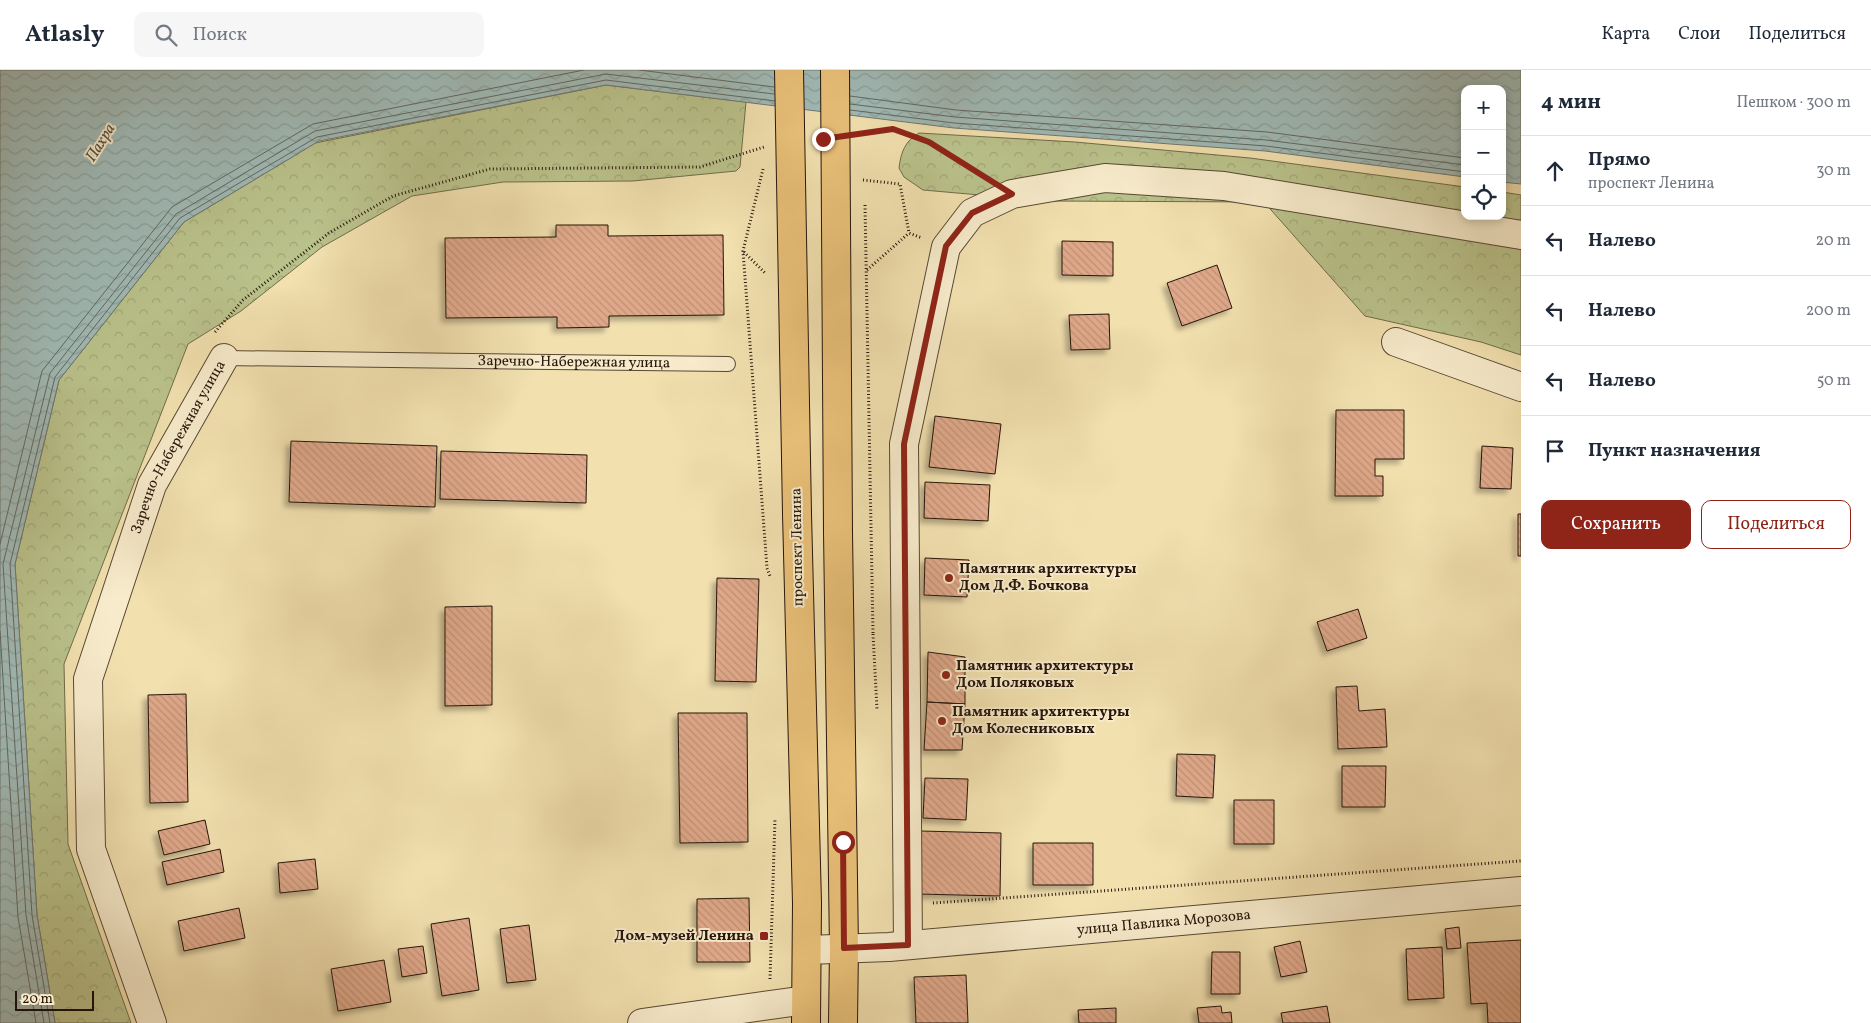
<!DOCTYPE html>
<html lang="ru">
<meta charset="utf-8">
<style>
body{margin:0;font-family:Vollkorn,serif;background:#f6f6f7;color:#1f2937}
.controls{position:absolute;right:15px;top:15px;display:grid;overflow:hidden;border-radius:10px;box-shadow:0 2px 8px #0003}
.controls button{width:45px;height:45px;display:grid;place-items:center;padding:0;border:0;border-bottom:1px solid #e0e1e3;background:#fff;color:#1f2937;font:25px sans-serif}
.scale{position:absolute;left:15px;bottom:12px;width:79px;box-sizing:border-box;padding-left:5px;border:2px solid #26150a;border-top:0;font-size:14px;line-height:18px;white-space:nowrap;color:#26150a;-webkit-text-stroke:4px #f7ebcb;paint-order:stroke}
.stop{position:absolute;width:15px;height:15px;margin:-11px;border:4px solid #8f2418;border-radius:50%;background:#fff}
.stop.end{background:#8f2418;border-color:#fff;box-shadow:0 1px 5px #0008}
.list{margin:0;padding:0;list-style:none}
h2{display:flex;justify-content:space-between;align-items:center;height:65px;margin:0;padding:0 20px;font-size:21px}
h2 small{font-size:16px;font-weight:400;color:#747a83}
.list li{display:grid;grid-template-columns:32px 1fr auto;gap:15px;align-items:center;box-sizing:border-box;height:70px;padding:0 20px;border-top:1px solid #e0e1e3}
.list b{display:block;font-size:19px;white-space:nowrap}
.list p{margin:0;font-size:16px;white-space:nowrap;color:#747a83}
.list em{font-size:16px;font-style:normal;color:#747a83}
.actions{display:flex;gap:10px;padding:15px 20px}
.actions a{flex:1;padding:11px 0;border:1px solid #8f2418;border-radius:10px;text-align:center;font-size:18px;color:#8f2418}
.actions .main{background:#8f2418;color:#fff}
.icon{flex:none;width:28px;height:28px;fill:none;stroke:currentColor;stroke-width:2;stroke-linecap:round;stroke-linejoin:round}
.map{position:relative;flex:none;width:1521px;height:953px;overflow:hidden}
header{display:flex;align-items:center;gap:30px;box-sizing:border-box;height:70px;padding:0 25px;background:#fff;border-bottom:1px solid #e0e1e3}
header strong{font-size:24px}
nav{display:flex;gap:28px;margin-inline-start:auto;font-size:18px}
.search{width:350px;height:45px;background:#f6f6f7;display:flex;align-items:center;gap:12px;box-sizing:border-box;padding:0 18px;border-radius:10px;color:#747a83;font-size:19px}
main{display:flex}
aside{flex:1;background:#fff}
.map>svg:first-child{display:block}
.forest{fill:url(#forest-crowns);stroke:#706c4a}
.water{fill:url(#water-waves);stroke:#6f7871}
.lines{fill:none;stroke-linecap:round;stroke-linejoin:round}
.shore{stroke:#636860;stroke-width:1}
.building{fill:url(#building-back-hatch);stroke:#26150a;filter:url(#shadow)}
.service-casing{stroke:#594833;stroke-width:16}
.minor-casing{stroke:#594833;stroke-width:30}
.tertiary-casing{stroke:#594833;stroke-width:30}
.primary-casing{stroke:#26150a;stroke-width:30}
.path{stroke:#26150a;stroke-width:3;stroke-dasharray:1 2.5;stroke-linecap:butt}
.service{stroke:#f7ebcb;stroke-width:14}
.minor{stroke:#f7ebcb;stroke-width:28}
.tertiary{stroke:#f7ebcb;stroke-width:28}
.primary{stroke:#e9c078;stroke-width:28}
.primary-bridge-casing{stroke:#26150a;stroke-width:30;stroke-linecap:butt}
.path-bridge{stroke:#26150a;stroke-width:3;stroke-dasharray:1 2.5;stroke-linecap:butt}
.primary-bridge{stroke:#e9c078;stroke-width:28}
.route{stroke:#8f2418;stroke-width:6}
.poi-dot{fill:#8f2418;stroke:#f7ebcb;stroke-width:2}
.labels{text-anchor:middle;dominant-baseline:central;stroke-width:4;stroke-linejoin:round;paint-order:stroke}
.street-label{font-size:15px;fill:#26150a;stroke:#f7ebcb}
.poi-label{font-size:15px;font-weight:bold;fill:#26150a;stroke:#f7ebcb;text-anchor:start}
.water-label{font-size:16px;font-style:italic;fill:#514f46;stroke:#f7ebcb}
</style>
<header>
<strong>Atlasly</strong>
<div class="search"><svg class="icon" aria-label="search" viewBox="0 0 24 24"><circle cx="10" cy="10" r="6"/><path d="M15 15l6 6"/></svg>Поиск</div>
<nav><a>Карта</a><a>Слои</a><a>Поделиться</a></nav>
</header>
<main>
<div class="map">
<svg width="1521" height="953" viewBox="0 0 1521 953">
<defs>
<pattern id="forest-crowns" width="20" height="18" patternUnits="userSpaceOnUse" patternTransform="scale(1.25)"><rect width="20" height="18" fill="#bac28b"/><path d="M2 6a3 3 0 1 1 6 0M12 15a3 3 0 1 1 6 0" fill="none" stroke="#a0a677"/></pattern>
<pattern id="water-waves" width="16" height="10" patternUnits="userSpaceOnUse" patternTransform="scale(1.25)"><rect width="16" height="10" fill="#a0bab6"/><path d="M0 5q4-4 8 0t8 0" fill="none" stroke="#8a9f9b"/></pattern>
<pattern id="building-back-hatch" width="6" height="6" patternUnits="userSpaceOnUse" patternTransform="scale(1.25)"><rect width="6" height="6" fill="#dfa88a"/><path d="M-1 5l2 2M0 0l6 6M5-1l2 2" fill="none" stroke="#bf9076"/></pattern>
<filter id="shadow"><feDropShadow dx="-4.5" dy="4.5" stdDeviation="2.5" flood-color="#0004"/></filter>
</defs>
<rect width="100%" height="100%" fill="#f2e0af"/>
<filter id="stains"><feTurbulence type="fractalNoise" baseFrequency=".004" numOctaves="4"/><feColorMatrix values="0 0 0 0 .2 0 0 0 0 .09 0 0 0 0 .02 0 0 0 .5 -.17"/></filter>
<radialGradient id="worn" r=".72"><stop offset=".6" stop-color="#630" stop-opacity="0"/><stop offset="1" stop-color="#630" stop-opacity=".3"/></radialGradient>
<path class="forest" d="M606,15l140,17 -6,65 -4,4 -103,10 -130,1 -91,14 -90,51 -81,64 -53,33 -124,320 4,180 63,179h-76l-18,-108 -22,-351 44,-184 125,-158 131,-79z
M919,63l156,9 175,16 215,29v29h37v-24l19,3v160l-40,-13 -116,-26 -101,-114 -216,-1 -125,-11 -19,-13 -5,-9c2,-16 6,-27 20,-35z"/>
<path class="water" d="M0,0h1521v114l-19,-2v-93h-37v88l-200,-26 -311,-23 -348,-43 -287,56 -135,81 -125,158 -44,184 22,351 18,108h-55z"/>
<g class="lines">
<path class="shore" d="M639,0l135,17
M850,26l106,14 311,22 198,26
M850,34l105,13 311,23 199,25
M850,40l104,13 312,23 199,26
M0,474l42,-173 130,-164 141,-83 271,-54
M0,561l18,286 18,106
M44,953l-18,-108 -23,-351 47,-191 126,-159 139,-83 291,-57 168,20
M50,953l-18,-108 -22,-351 45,-187 125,-159 137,-81 289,-57 169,21"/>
</g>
<path class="building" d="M556,155h52v11l115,-1 1,80 -115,1v11l-52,1v-11l-111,1 -1,-80 111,-1z
M1062,171l51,1v34l-51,-1z
M1217,195l15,43 -50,18 -15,-43z
M1109,244l1,35 -39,1 -2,-35z
M1336,340h68v49h-29v17h8v20h-48z
M935,346l66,8 -6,50 -66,-7z
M291,371l146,5 -2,61 -146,-5z
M1482,376l31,2 -2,41 -31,-1z
M441,381l146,4 -1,48 -146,-4z
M925,412l65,3 -2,36 -64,-3z
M1518,444h3v42h-3z
M925,488l44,2 -2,37 -43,-2z
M717,508l42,1 -3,103 -41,-1z
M492,536v99l-47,1v-99z
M1358,539l9,29 -40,13 -10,-29z
M928,582l37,5v47l-38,-2z
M1357,616l2,25 26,-2 2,38 -49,2 -2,-62z
M186,624l2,108 -38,1 -2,-108z
M927,632l38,2 -3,46h-38z
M678,643h69l1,129 -68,1z
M1177,684l38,1 -2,43 -37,-2z
M1342,696h44l-1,41h-43z
M925,708l43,1 -2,41 -43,-2z
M1234,730h40v44h-40z
M205,750l5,24 -46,11 -6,-24z
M920,761l81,2 -1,63 -82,-2z
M1033,773h60v42h-60z
M220,779l4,23 -57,13 -5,-23z
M315,789l3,30 -38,4 -2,-30z
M749,828l1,64h-53v-63z
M239,838l6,30 -61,13 -6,-30z
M469,848l10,72 -37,6 -11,-72z
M529,855l7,55 -29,3 -7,-54z
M1459,857l2,21 -14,1 -2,-20z
M1521,870v83h-33l-1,-20 -16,1 -4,-61z
M1300,871l7,31 -26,5 -7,-30z
M423,876l4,27 -25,4 -4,-28z
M1442,877l2,51 -36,2 -2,-51z
M1212,882h28v42h-29z
M384,890l7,42 -53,9 -7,-42z
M966,905l2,48h-52l-2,-46z
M1221,936l1,7 9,-1 1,11h-33l-2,-15z
M1327,936l3,17h-47l-2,-10z
M1116,938v15h-37l-1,-13z"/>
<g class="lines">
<g class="service-casing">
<g id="service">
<path id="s1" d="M224,288l504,6"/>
</g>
</g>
<g class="minor-casing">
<g id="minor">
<path d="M1396,272l125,45"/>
<path d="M908,875l-4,-501 42,-197 26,-34 40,-19 93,-16 119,8 297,49"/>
<path id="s2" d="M152,953l-61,-174 -3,-170 64,-194 72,-127"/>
<path d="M642,953l164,-23"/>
</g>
</g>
<g class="tertiary-casing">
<g id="tertiary">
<path id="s3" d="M807,880l82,-3 632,-56"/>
</g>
</g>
<g class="primary-casing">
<path id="primary" d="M797,444l10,389 -1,120
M838,462l6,417 -1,74"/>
</g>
<path class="path" d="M862,64l31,-5 36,13 55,35
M763,99l-20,82 24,317 3,8
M863,110l37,4 9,49 13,5
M744,182l22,22
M867,200l42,-37
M215,262l28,-32 86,-67 64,-37 97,-27 210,-2 64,-20
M873,564l4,75
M933,833l588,-42
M770,909l5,-161"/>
<use href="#service" class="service"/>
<use href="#minor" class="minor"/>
<use href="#tertiary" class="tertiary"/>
<use href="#primary" class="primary"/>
<g class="primary-bridge-casing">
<path id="primary-bridge" d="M789,0l8,444
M835,0l3,462"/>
</g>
<path class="path-bridge" d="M865,135l8,429"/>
<use href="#primary-bridge" class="primary-bridge"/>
</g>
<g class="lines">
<path class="route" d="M823,69l70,-10 36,13 83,52 -40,19 -26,33 -42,198 4,501 -64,3 -1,-106"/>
</g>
<g class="poi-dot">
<circle cx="949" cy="508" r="5"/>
<circle cx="946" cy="605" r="5"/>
<circle cx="942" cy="651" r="5"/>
<rect x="759" y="861" width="10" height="10" rx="2.5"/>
</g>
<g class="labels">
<g class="street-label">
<text stroke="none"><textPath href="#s1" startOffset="350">Заречно-Набережная улица</textPath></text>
<text stroke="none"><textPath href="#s2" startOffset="604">Заречно-Набережная улица</textPath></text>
<text transform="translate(798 477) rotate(-91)">проспект Ленина</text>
<text stroke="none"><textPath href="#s3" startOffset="358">улица Павлика Морозова</textPath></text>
</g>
<g class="poi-label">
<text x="959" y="499">Памятник архитектуры<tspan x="959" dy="17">Дом Д.Ф. Бочкова</tspan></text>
<text x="956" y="596">Памятник архитектуры<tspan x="956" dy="17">Дом Поляковых</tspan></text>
<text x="952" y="642">Памятник архитектуры<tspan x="952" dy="17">Дом Колесниковых</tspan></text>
<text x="754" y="866" text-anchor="end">Дом-музей Ленина</text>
</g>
<g class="water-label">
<text transform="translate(101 73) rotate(-58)">Пахра</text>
</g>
</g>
<rect width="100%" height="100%" filter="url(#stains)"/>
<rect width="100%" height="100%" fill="url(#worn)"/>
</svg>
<div class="controls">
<button>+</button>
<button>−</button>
<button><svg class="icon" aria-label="locate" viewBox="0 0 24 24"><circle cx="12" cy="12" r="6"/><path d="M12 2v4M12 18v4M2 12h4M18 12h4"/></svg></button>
</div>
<div class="scale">20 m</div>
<div class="stop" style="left:843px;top:772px"></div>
<div class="stop end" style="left:823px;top:69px"></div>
</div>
<aside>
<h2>4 мин<small>Пешком · 300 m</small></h2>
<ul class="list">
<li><svg class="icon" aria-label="ahead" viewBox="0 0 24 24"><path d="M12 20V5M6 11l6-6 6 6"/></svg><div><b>Прямо</b><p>проспект Ленина</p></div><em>30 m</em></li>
<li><svg class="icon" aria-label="left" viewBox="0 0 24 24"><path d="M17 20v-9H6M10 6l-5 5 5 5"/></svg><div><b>Налево</b></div><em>20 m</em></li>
<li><svg class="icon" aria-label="left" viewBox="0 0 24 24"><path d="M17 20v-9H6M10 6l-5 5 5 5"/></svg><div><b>Налево</b></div><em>200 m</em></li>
<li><svg class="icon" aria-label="left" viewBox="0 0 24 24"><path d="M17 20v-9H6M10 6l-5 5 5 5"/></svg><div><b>Налево</b></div><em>50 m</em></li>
<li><svg class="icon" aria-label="arrive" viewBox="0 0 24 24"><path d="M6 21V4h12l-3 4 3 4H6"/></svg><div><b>Пункт назначения</b></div></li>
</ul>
<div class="actions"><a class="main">Сохранить</a><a>Поделиться</a></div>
</aside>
</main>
